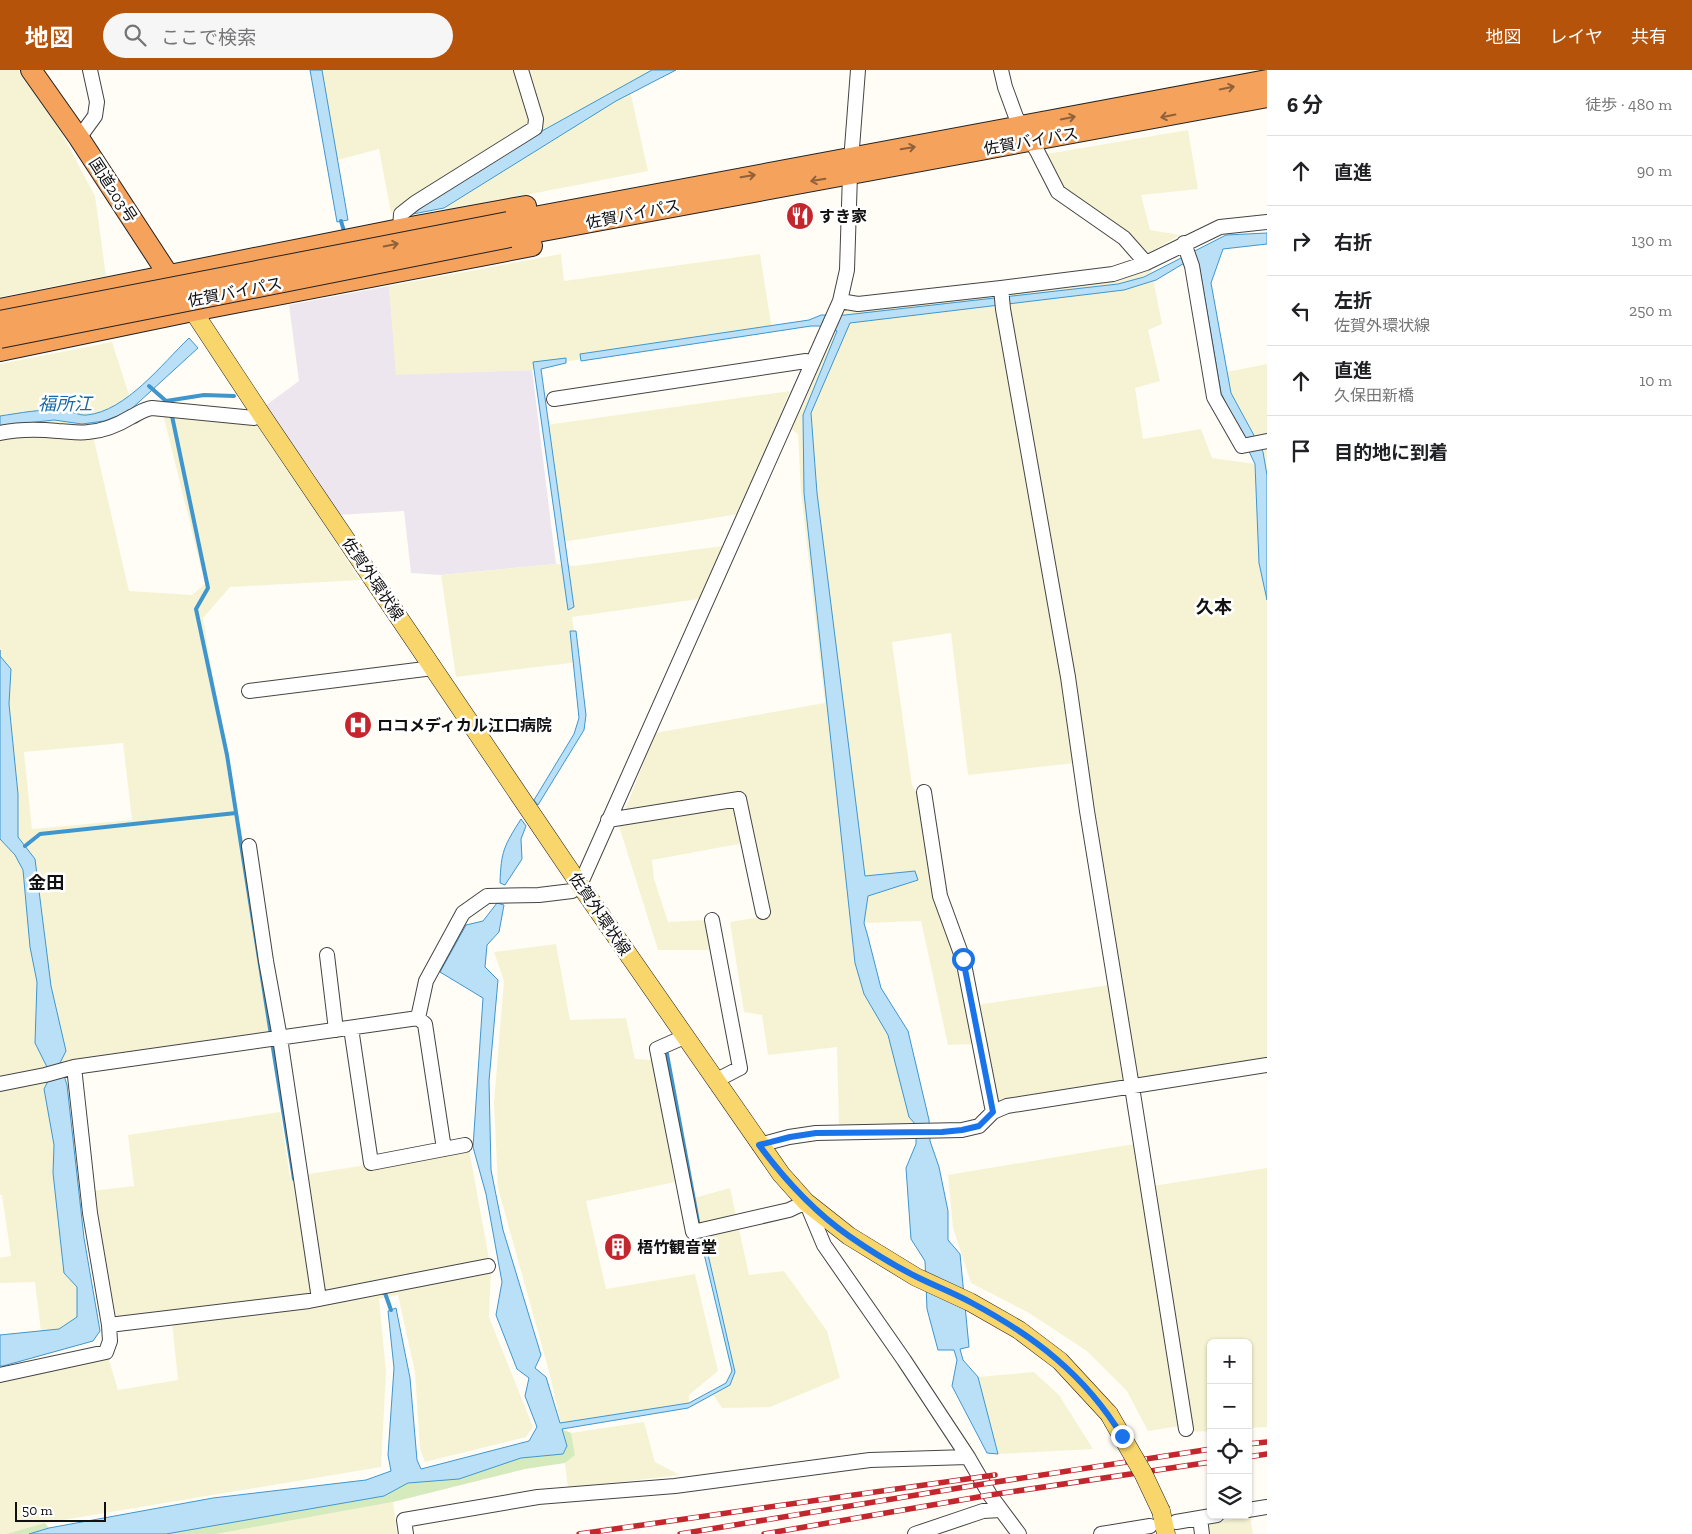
<!DOCTYPE html>
<html lang="ja">
<meta charset="utf-8">
<style>
body{margin:0;font-family:"Zilla Slab","Noto Sans JP",serif;background:#f6f6f6;color:#202124}
.controls{position:absolute;right:15px;bottom:15px;display:grid;overflow:hidden;border-radius:8px;box-shadow:0 1px 4px #0004}
.controls button{width:45px;height:45px;display:grid;place-items:center;padding:0;border:0;border-bottom:1px solid #e0e0e0;background:#fff;color:#202124;font:25px sans-serif}
.scale{position:absolute;left:15px;bottom:12px;width:91px;box-sizing:border-box;padding-left:5px;border:2px solid #111;border-top:0;font-size:14px;line-height:18px;white-space:nowrap;color:#111;-webkit-text-stroke:4px #fff;paint-order:stroke}
.stop{position:absolute;width:15px;height:15px;margin:-11px;border:4px solid #1a73e8;border-radius:50%;background:#fff}
.stop.end{background:#1a73e8;border-color:#fff;box-shadow:0 1px 5px #0008}
.list{margin:0;padding:0;list-style:none}
h2{display:flex;justify-content:space-between;align-items:center;height:65px;margin:0;padding:0 20px;font-size:21px}
h2 small{font-size:16px;font-weight:400;color:#757577}
.list li{display:grid;grid-template-columns:32px 1fr auto;gap:15px;align-items:center;box-sizing:border-box;height:70px;padding:0 20px;border-top:1px solid #e0e0e0}
.list b{display:block;font-size:19px;white-space:nowrap}
.list p{margin:0;font-size:16px;white-space:nowrap;color:#757577}
.list em{font-size:16px;font-style:normal;color:#757577}
.icon{flex:none;width:28px;height:28px;fill:none;stroke:currentColor;stroke-width:2;stroke-linecap:round;stroke-linejoin:round}
.map{position:relative;flex:none;width:1267px;height:1464px;overflow:hidden}
header{display:flex;align-items:center;gap:30px;box-sizing:border-box;height:70px;padding:0 25px;background:#b45309;color:#fff}
header strong{font-size:24px}
nav{display:flex;gap:28px;margin-inline-start:auto;font-size:18px}
.search{width:350px;height:45px;background:#f6f6f6;display:flex;align-items:center;gap:12px;box-sizing:border-box;padding:0 18px;border-radius:28px;color:#757577;font-size:19px}
main{display:flex}
aside{flex:1;background:#fff}
.map>svg:first-child{display:block}
.industrial{fill:#eee6ef}
.farmland{fill:#f6f3d4;fill-rule:evenodd}
.green{fill:#d5ebbd}
.water{fill:#b9e0f7;stroke:#3f96cf}
.lines{fill:none;stroke-linecap:round;stroke-linejoin:round}
.stream{stroke:#3f96cf;stroke-width:4}
.minor-casing{stroke:#444;stroke-width:16}
.major-casing{stroke:#222;stroke-width:19}
.highway-casing{stroke:#222;stroke-width:22}
.minor{stroke:#fff;stroke-width:14}
.major{stroke:#f9d66b;stroke-width:18}
.highway{stroke:#f5a25d;stroke-width:20}
.rail-casing{stroke:#c4262e;stroke-width:5.5}
.rail{stroke:#fff;stroke-width:4;stroke-dasharray:11;stroke-linecap:butt}
.major-bridge-casing{stroke:#222;stroke-width:19;stroke-linecap:butt}
.highway-bridge-casing{stroke:#222;stroke-width:22;stroke-linecap:butt}
.major-bridge{stroke:#f9d66b;stroke-width:18}
.highway-bridge{stroke:#f5a25d;stroke-width:20}
.oneway{stroke:#8e613b}
.route{stroke:#1a73e8;stroke-width:6}
.labels{text-anchor:middle;dominant-baseline:central;stroke-width:5;stroke-linejoin:round;paint-order:stroke}
.street-label{font-size:16px;fill:#111;stroke:#fff}
.poi-label{font-size:16px;font-weight:bold;fill:#111;stroke:#fff;text-anchor:start}
.water-label{font-size:18px;font-style:italic;fill:#1768a6;stroke:#fff}
.neighbourhood-label{font-size:18px;font-weight:bold;fill:#111;stroke:#fff}
</style>
<header>
<strong>地図</strong>
<div class="search"><svg class="icon" aria-label="search" viewBox="0 0 24 24"><circle cx="10" cy="10" r="6"/><path d="M15 15l6 6"/></svg>ここで検索</div>
<nav><a>地図</a><a>レイヤ</a><a>共有</a></nav>
</header>
<main>
<div class="map">
<svg width="1267" height="1464" viewBox="0 0 1267 1464">
<rect width="100%" height="100%" fill="#fffdf5"/>
<path class="industrial" d="M389,216l8,88 135,-4 24,194 -115,11 -30,-2 -7,-62 -66,4 -24,-41 -49,-68 34,-25 -10,-76z"/>
<path class="farmland" d="M0,0h18l44,64 33,62 11,80 -106,21z
M317,0h340l-28,16 19,85 -199,39 -11,-9 -47,12 -12,-64 -45,12z
M1188,60l10,59 -57,6 9,35 30,5 -34,19 -91,-58 -20,-40z
M561,184l3,27 196,-27 12,76 -235,36 -5,4 -136,5 -7,-89z
M1151,198l11,56 -14,6 12,51 -25,7 8,51 58,-10 11,29 43,6 4,99 8,37v469l-276,45 -15,-70 -28,1 -27,-124 -57,2 3,50 54,154h-82l-2,-80 -69,8 -6,-40 -18,-3 -14,-90 30,-5 -16,-74 -92,17 2,19 14,43 39,-2 8,30h-57l-39,-124 36,-93 170,-30 -24,-211 -3,-58 -7,-5 54,-118 274,-32zM951,563l17,142 107,-12 34,222 -132,20 -44,-121 -11,-82 -10,-17 -20,-143z
M112,272l26,81 -44,17 35,151 63,4 13,-11 -42,-170 94,8 103,158 -130,7 -27,31 70,415 -219,32 32,256 -44,19 -7,-58 -35,1v-25l11,-2 -9,-61h-2v-831zM123,673l9,77 -100,9 -8,-77z
M1267,294v111l-4,-23 -32,-59 -4,-21z
M790,321l-51,123 -177,28 -16,-117z
M723,476l-24,53 -127,18 6,45 -122,15 -15,-102 115,-11 18,2z
M556,874l14,76 56,-2 9,41 17,1 23,122 -89,19 20,88 89,-15 23,97 -29,24v8l-128,21 -11,-49 -52,-187 -4,-85 10,-122 -10,-29z
M280,1042l10,65 179,-28 22,121 -2,47 44,110 -7,10 -101,25 -5,-13 -5,-77 -17,-77 -19,4 7,73 -5,95 -336,56 -39,11h-6v-152l108,-25 10,33 60,-10 -7,-66 -58,5 -21,-128 42,-5 -6,-51z
M1134,1074l6,44 127,-20v259l-19,1v-85h-37v88l-21,1 -9,-6 -33,5 -21,-40 -40,-40 -58,-38 -58,-30 -18,-55 -5,-53z
M730,1118l19,87 35,-4 43,60 13,47 -70,29 -48,1 -10,-15 17,-9 4,-14 -39,-172z
M1034,1302l25,23 34,54 -95,5 -20,-77z
M644,1352l11,40 25,13 -112,13 -3,-25 10,-8 -4,-22z
M393,1432l4,32h-181z
M1250,1446l3,18h-47l-1,-9z"/>
<path class="green" d="M562,1359l9,4 4,22 -10,8 -40,6 -132,33 -177,32h-50l218,-38 24,-13 51,-4 62,-21 42,-4 4,-8z
M45,1453l4,5 -20,6h-23z"/>
<path class="water" d="M310,0h12l26,150 -11,2z
M652,0h24l-60,31 -172,107 -31,6 29,-22 100,-61z
M1267,163v11l-44,5 -12,34 20,110 32,59 4,23v125l-8,-37 -4,-99 -34,-71 -22,-129 -5,-4 -8,2 -30,18 -32,10 -274,33 -39,90 6,80 48,383 50,-5 3,9 -50,16 -4,27 4,14 13,51 27,43 21,89 1,21 9,26 9,44v29l12,14 9,93 -9,2 3,11 15,17 20,77 -11,-1 -35,-67 5,-26 -3,-10h-16l-11,-41 -2,-48 -14,-22 -5,-71 10,-24v-19l-7,-8 -21,-82 -24,-41 -9,-31 -51,-470 -1,-78 34,-84 -18,-5h-8l-230,35 -1,-7 229,-34 12,-5h24l273,-31 26,-7 82,-42z
M189,268l9,10 -70,64 -24,9 -22,3 -28,-4 -54,6v-10c20,-3 40,-7 61,-6 9,0 18,6 26,5 39,-4 75,-51 102,-77z
M566,288v5l-25,6 33,238 -6,3 -35,-248z
M570,561h6l10,84 -2,15 -46,75 -4,-5 40,-66 5,-16z
M0,580v6l11,13 -2,35 9,90v43l17,22 16,127 15,65 -6,12 7,22 17,153 16,93 -7,10 -90,25h-3v-31l59,-6 18,-12v-30l-13,-14 -11,-100 1,-28 -10,-56 7,-14 -16,-32 2,-61 -7,-35 -7,-77 -8,-15 -15,-16z
M521,749l5,7 -5,13 1,20 -17,26 -5,-2c1,-32 4,-37 21,-64z
M497,833l7,2 -5,27 -12,13 -2,22 13,13 -9,101 2,89 12,60 38,125 -6,13 11,9 14,46 129,-20 37,-20 6,-12 -32,-134h4l31,135 -5,13 -42,23 -126,21 5,17 -4,8 -42,4 -62,21 -51,4 -24,13 -218,38h-137l20,-6 164,-30 153,-18 25,-9 -3,-16 6,-87 -6,-57 8,-3 14,70 7,82 4,9 108,-28 8,-14 -12,-31 4,-18 -12,-9 -21,-54 6,-33 -16,-88 -13,-47 10,-149 -43,-26 26,-47 17,-4z"/>
<g class="lines">
<path class="stream" d="M341,151l3,10
M149,316l17,15 38,-6 30,1
M172,346l36,172 -12,21 31,146 44,280
M25,776l15,-12 196,-21
M272,972l22,137
M667,984l32,173
M383,1223h2l6,17"/>
<g class="minor-casing">
<path id="minor" d="M1001,0l4,17 11,30 21,34 21,41 66,46 22,25
M79,68l16,-22 2,-14 -7,-32
M400,159l1,-15 14,-11 120,-75 1,-9 -15,-49
M1184,173l8,23 22,131 28,49 25,-5
M1001,218l2,21 65,368 19,134 45,276 54,342
M840,231l18,3 143,-16 112,-14 33,-11 74,-36 47,-5
M554,329l252,-38 6,3
M0,363c18,-4 39,-4 58,-2 9,0 20,3 30,1 16,-1 30,-7 43,-15 8,-4 13,-8 21,-9l102,10 7,-4
M249,621l184,-23
M924,722l16,104 23,63 30,153
M608,750l131,-21 24,113
M249,776l17,115 14,77 39,261
M712,850l28,148 -25,13
M327,885l9,75
M418,948l7,6 19,125
M351,958l20,135 94,-18
M684,967l-27,12 36,183 96,-22 17,-8 18,43 80,115 64,97 22,38 29,39
M0,1014l45,-9 29,-8 344,-49 8,-37 37,-68 24,-17 52,-1 33,-4 8,-6 260,-584 7,-31 3,-96 8,-104
M759,1075l30,-8 27,-4 146,-3 17,-4 14,-14 14,-6 260,-41
M109,1255l200,-24 179,-35
M0,1305l106,-23 4,-11 -1,-16 -19,-112 -16,-146
M1248,1440l19,-3
M1200,1448l2,16
M1176,1452l41,-7
M406,1464l-2,-14 134,-23 137,-11 195,-26 98,-3
M915,1464l68,-23 18,-1
M1101,1464l49,-8"/>
</g>
<g class="major-casing">
<path id="major" d="M193,241l68,103 319,471 201,289 25,28 43,34 67,41 54,25 49,28 41,31 49,53
M1161,1441l5,23"/>
</g>
<g class="highway-casing">
<path id="highway" d="M31,0l48,68 96,147
M508,152c252,-49 506,-94 759,-142
M510,167l757,-140
M0,239l400,-80 126,-23
M0,281l193,-40 339,-65"/>
</g>
<use href="#minor" class="minor"/>
<use href="#major" class="major"/>
<use href="#highway" class="highway"/>
<g class="rail-casing">
<path id="rail" d="M1248,1374l19,-2
M1248,1387l19,-3
M579,1464l416,-59
M680,1464l303,-50 228,-35
M764,1464l226,-39 221,-33"/>
</g>
<use href="#rail" class="rail"/>
<g class="major-bridge-casing">
<path id="major-bridge" d="M1109,1344l34,59 18,38"/>
</g>
<g class="highway-bridge-casing">
<path id="highway-bridge" d="M0,251l508,-99
M0,268l510,-101"/>
</g>
<use href="#major-bridge" class="major-bridge"/>
<use href="#highway-bridge" class="highway-bridge"/>
</g>
<defs><path id="oneway-shaft" d="M-6 0H5M1.5-3L5.5 0L1.5 3" fill="none" stroke-width="1.6" stroke-linecap="round" stroke-linejoin="round" transform="scale(1.25)"/></defs>
<g class="oneway">
<use href="#oneway-shaft" transform="translate(1227 18) rotate(-11)"/>
<use href="#oneway-shaft" transform="translate(1168 46) rotate(169)"/>
<use href="#oneway-shaft" transform="translate(1068 48) rotate(-11)"/>
<use href="#oneway-shaft" transform="translate(908 78) rotate(-10)"/>
<use href="#oneway-shaft" transform="translate(748 106) rotate(-10)"/>
<use href="#oneway-shaft" transform="translate(818 110) rotate(170)"/>
<use href="#oneway-shaft" transform="translate(391 175) rotate(-11)"/>
</g>
<g class="lines">
<path class="route" d="M963,889l30,153 -14,14 -17,4 -20,2 -126,1 -26,4 -31,8c26,35 54,66 90,91 20,14 46,30 68,41 18,9 37,16 55,26 62,33 113,72 150,133"/>
</g>
<defs>
<g id="restaurant-disc" transform="scale(1.4375)"><circle r="9.5" fill="#c4262e" stroke="#fff"/><path d="M-5-6h1v4h1v-4h1v4h1v-4h1v5L-1.5 .5V6h-2V.5L-5-1ZM5-6V6H3V1.5H1.5Q1.5-4 5-6Z" fill="#fff"/></g>
<g id="hospital-disc" transform="scale(1.4375)"><circle r="9.5" fill="#c4262e" stroke="#fff"/><path d="M-5-5h3v3.5h4V-5h3V5h-3V1.5h-4V5h-3Z" fill="#fff"/></g>
<g id="building-disc" transform="scale(1.4375)"><circle r="9.5" fill="#c4262e" stroke="#fff"/><path d="M-4-6H4V6H1V3H-1V6H-4ZM-2.5-4.3h1.7v1.8h-1.7ZM.8-4.3h1.7v1.8H.8ZM-2.5-1h1.7V.8h-1.7ZM.8-1h1.7V.8H.8Z" fill="#fff"/></g>
</defs>
<g fill-rule="evenodd">
<use href="#restaurant-disc" x="800" y="146"/>
<use href="#hospital-disc" x="358" y="655"/>
<use href="#building-disc" x="618" y="1177"/>
</g>
<g class="labels">
<g class="street-label">
<text transform="translate(1031 71) rotate(-10)">佐賀バイパス</text>
<text transform="translate(113 120) rotate(57)">国道203号</text>
<text transform="translate(633 144) rotate(-11)">佐賀バイパス</text>
<text transform="translate(235 222) rotate(-11)">佐賀バイパス</text>
<text transform="translate(373 509) rotate(56)">佐賀外環状線</text>
<text transform="translate(600 844) rotate(56)">佐賀外環状線</text>
</g>
<g class="poi-label">
<text x="819" y="146">すき家</text>
<text x="377" y="655">ロコメディカル江口病院</text>
<text x="637" y="1177">梧竹観音堂</text>
</g>
<g class="water-label">
<text x="65" y="334">福所江</text>
</g>
<g class="neighbourhood-label">
<text x="1214" y="537">久本</text>
<text x="46" y="813">金田</text>
</g>
</g>
</svg>
<div class="controls">
<button>+</button>
<button>−</button>
<button><svg class="icon" aria-label="locate" viewBox="0 0 24 24"><circle cx="12" cy="12" r="6"/><path d="M12 2v4M12 18v4M2 12h4M18 12h4"/></svg></button>
<button><svg class="icon" aria-label="layers" viewBox="0 0 24 24"><path d="M12 4l9 5-9 5-9-5zM3 14l9 5 9-5"/></svg></button>
</div>
<div class="scale">50 m</div>
<div class="stop" style="left:963px;top:889px"></div>
<div class="stop end" style="left:1122px;top:1366px"></div>
</div>
<aside>
<h2>6 分<small>徒歩 · 480 m</small></h2>
<ul class="list">
<li><svg class="icon" aria-label="ahead" viewBox="0 0 24 24"><path d="M12 20V5M6 11l6-6 6 6"/></svg><div><b>直進</b></div><em>90 m</em></li>
<li><svg class="icon" aria-label="right" viewBox="0 0 24 24"><path d="M7 20v-9h11M14 6l5 5-5 5"/></svg><div><b>右折</b></div><em>130 m</em></li>
<li><svg class="icon" aria-label="left" viewBox="0 0 24 24"><path d="M17 20v-9H6M10 6l-5 5 5 5"/></svg><div><b>左折</b><p>佐賀外環状線</p></div><em>250 m</em></li>
<li><svg class="icon" aria-label="ahead" viewBox="0 0 24 24"><path d="M12 20V5M6 11l6-6 6 6"/></svg><div><b>直進</b><p>久保田新橋</p></div><em>10 m</em></li>
<li><svg class="icon" aria-label="arrive" viewBox="0 0 24 24"><path d="M6 21V4h12l-3 4 3 4H6"/></svg><div><b>目的地に到着</b></div></li>
</ul>
</aside>
</main>
